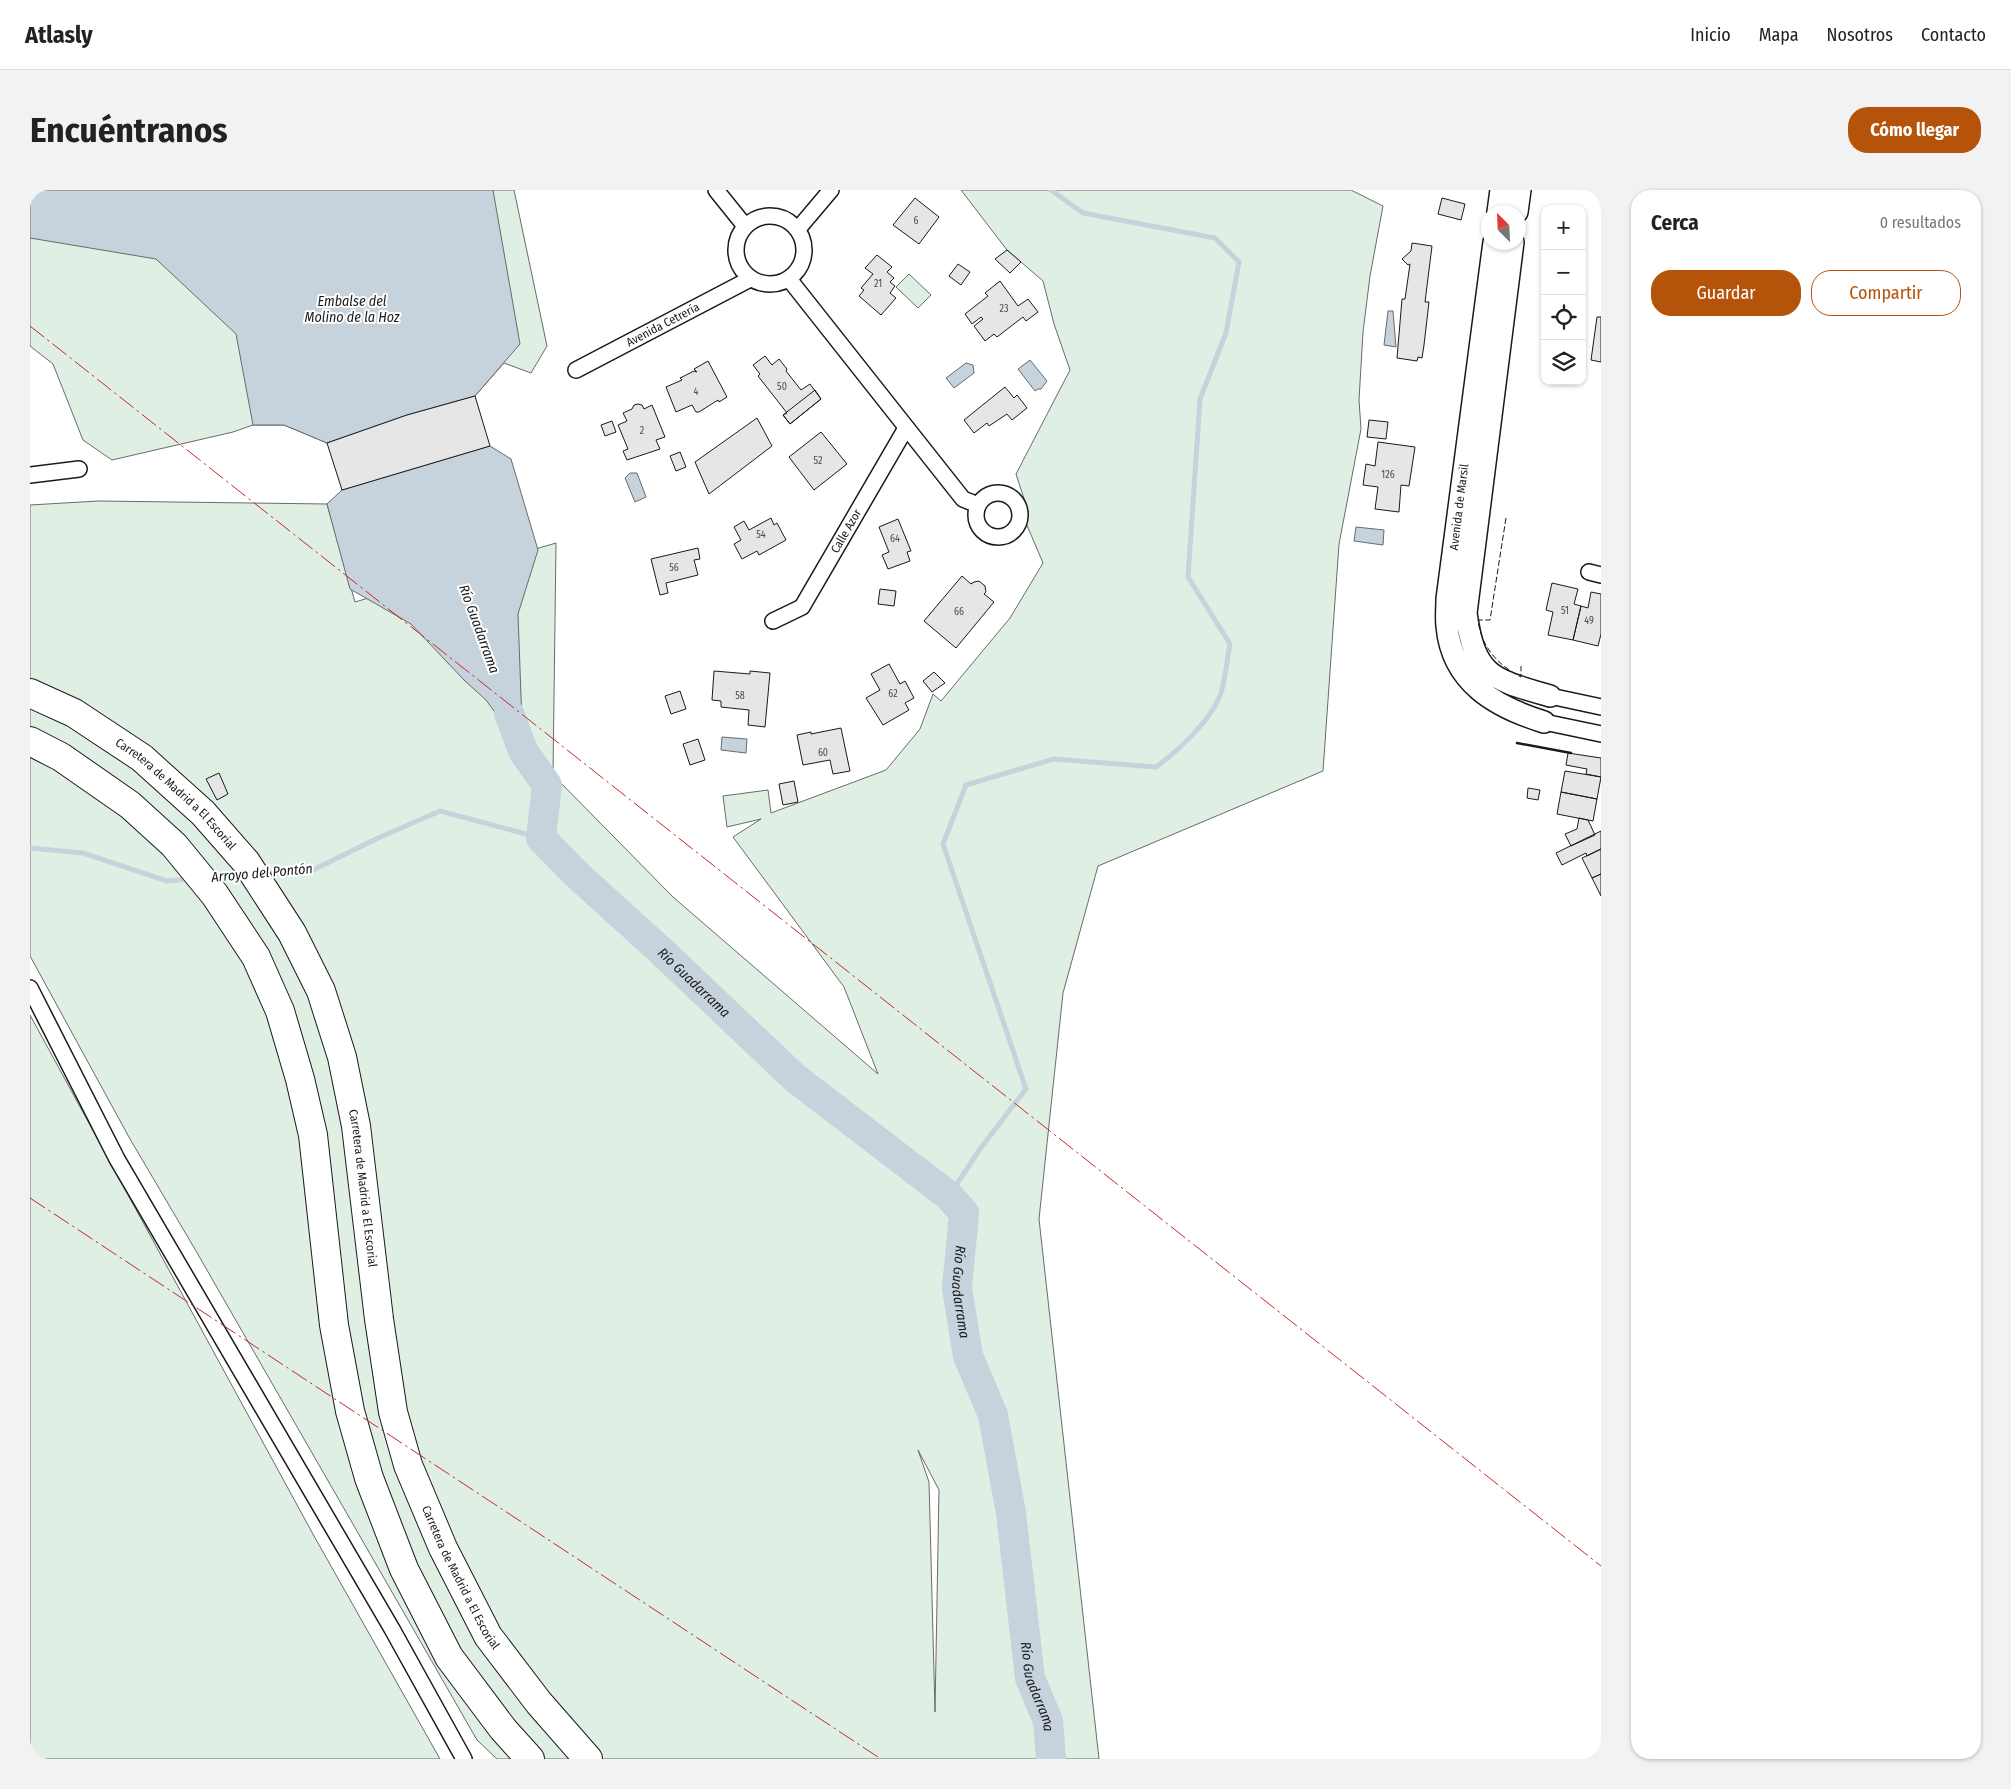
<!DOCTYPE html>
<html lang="es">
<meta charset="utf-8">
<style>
body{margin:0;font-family:"Fira Sans Condensed",sans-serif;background:#f2f2f2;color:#222}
.controls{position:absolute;right:15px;top:15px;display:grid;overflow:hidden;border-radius:10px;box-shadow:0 1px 4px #0004}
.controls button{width:45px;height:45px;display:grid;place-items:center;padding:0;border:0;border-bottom:1px solid #e0e0e0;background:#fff;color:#222;font:25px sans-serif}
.compass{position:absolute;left:1451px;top:15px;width:45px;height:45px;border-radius:50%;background:#fff;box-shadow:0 1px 4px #0004;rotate:336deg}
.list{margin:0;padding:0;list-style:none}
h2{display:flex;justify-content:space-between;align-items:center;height:65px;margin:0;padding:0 20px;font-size:21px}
h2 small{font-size:16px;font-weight:400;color:#767676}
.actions{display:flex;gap:10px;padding:15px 20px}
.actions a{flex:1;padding:11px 0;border:1px solid #b45309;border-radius:20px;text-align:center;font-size:18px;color:#b45309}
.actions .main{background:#b45309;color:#fff}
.icon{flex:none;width:28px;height:28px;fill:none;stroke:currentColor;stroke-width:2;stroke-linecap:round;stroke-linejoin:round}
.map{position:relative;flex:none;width:1571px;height:1569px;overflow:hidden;border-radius:20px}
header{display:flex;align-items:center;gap:30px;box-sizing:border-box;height:70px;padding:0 25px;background:#fff;border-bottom:1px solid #e0e0e0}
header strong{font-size:24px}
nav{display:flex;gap:28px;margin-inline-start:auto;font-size:18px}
.intro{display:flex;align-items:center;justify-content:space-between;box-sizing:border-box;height:120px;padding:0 30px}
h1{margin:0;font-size:35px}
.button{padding:12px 22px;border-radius:20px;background:#b45309;color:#fff;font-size:18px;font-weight:700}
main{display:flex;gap:30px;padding:0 30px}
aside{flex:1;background:#fff;border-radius:20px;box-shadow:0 1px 4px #0004}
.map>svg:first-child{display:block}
.green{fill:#e0efe3;stroke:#6a6a6a;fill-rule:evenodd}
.water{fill:#c6d2dc;stroke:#6a6a6a}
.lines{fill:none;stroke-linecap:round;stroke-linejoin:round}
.stream{stroke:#c6d2dc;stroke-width:5}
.river{stroke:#c6d2dc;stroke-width:30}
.building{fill:#e6e6e6;stroke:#1a1a1a}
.street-casing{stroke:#1a1a1a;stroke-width:18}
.secondary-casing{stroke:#1a1a1a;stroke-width:24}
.highway-casing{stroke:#1a1a1a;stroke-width:30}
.street{stroke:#fff;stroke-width:15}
.secondary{stroke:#fff;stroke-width:21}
.highway{stroke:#fff;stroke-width:28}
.fence{stroke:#1a1a1a;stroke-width:1;stroke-dasharray:6 2.5;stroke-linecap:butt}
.wall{stroke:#1a1a1a;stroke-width:2.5}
.power{stroke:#c62828;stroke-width:1;stroke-dasharray:18 4 2.5 4;stroke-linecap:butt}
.labels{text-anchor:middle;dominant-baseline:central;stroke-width:4;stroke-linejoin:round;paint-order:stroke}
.number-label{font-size:10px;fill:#4d4d4d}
.street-label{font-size:12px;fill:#1a1a1a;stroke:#fff}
.water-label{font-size:14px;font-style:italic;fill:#1a1a1a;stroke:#fff}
</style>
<header>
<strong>Atlasly</strong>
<nav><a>Inicio</a><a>Mapa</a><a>Nosotros</a><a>Contacto</a></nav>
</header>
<div class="intro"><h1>Encuéntranos</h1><a class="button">Cómo llegar</a></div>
<main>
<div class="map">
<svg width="1571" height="1569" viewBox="0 0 1571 1569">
<rect width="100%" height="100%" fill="#fff"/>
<path class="green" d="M0,0h484l33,156 -16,27 -27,-10 -29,33 -148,47 -43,-18h-31l-20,7 -121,28 -29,-20 -30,-76 -23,-18z
M931,0h390l32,16 -13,70 -7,56 -4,68 2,29 -22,115 -16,227 -225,95 -35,127 -24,226 60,540h-602l-20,-19 -281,-489 -66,-112 -100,-183v-451l68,-4 229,3 28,98 201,-59 -3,232 120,122 205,177 -34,-87 -111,-150 28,-18 -34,8 -4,-31 45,-6 3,23 115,-43 34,-41 13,-35 8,7 69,-83 33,-55 -17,-40 2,-12 -12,-37 54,-104 -16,-46 -11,-43 -36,-31zM888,1260l21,40 -4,222 -6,-230z
M879,84l22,21 -13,13 -22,-21z
M0,825l284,521 126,223h-410z"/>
<path class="water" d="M0,0h463l27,154 -45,52 -68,19 -80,28 -43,-18h-31l-17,-91 -80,-75 -126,-21z
M1358,121h5l3,36 -12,-2z
M1000,170l17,21 -6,8h-3l-3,2 -17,-22z
M936,173l7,2 1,8 -20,15 -8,-10z
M460,256l21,13 27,91 -20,64 5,137 -37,-51 -21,-19 -54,-57 -61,-35 -23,-85 15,-14z
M600,283h7l9,24 -11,5 -10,-24z
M1326,337l28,3 -1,15 -29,-4z
M692,547l25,2 -1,14 -25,-3z"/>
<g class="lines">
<path class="stream" d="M0,658l53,5 84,28 23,-2
M233,684l50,-4 65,-32 62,-27 101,27
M183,688l32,-3
M919,1006l31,-47 46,-60 -83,-245 23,-59 88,-26 102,8c22,-16 52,-44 63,-69 6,-12 8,-40 11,-54l-42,-67 12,-178 26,-66 13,-71 -24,-24 -132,-25 -32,-23"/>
<path class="river" id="s1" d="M479,523l14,38 24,34 -6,53 34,35 85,77 135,128 154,118 15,17 -7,75 11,68 25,59 18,98 19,165 18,43 3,38"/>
</g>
<path class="building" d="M885,8l24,19 -20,27 -26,-19z
M1412,8l23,6 -4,16 -23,-6z
M1382,53l20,3 -7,56h4l-5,43 -2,13 -4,-1 -1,4 -20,-3 5,-59h3l5,-35 -2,1 -6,-6 9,-8z
M977,60l14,12 -11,11 -15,-14z
M847,65l15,12 -5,5 7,6 -4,4 5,4 -5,7 6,5 -15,17 -22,-19 5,-6 -3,-2 12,-14 -8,-6z
M928,74l12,8 -9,13 -12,-9z
M970,91l18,25 10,-7 10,13 -12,9 -3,-4 -26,20 -3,-3 -9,7 -11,-15 9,-7 -2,-2 -9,7 -7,-10 23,-18 -3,-3z
M1567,127h4v45l-10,-2z
M735,166l7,9 7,-6 8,10 -1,2 15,19 9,-6 11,15 -31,25 -7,-9 4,-2 -29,-37 2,-2 -7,-9z
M678,171l19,36 -8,5 -1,-2 -19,12h-3l-4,-7 -16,7 -10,-25 16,-7 -2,-2 14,-7 3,1 -3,-3z
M975,197l9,11 3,-3 10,13 -15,12 -5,-6 -18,12 -2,-3 -13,10 -10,-13z
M785,200l6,9 -31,25 -7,-9z
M445,206l15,50 -148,44 -15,-47 80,-28z
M608,214l4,1 2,4 8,-4 13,32 -9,3 4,9 -33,11 -4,-9 5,-2 -10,-24 9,-4 -4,-8 9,-4 2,-4z
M727,228l15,28 -63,48 -14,-32z
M1339,230l19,2 -2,17 -19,-2z
M582,231l4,11 -11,4 -4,-11z
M791,242l26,32 -33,26 -25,-33z
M1348,252l37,5 -6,39 -8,-1 -2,27 -24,-3 3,-22 -15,-2 3,-21 9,2z
M650,262l6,15 -10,4 -6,-15z
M741,328l3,7 3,-2 9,17 -27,15 -2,-4 -15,8 -8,-15 7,-4 -7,-13 10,-6 5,9z
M868,329l13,32 -4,1 3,9 -22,8 -6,-14 7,-3 -10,-25z
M668,358l2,11 -6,1 4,15 -32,8 2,10 -8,2 -9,-36z
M932,386l9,8 3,-2 5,-1 6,5 1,6 -2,2 10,8 -38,46 -32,-27z
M1522,393l26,6 -4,15 7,2 -8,34 -25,-5 5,-23 -7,-2z
M850,399l16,2 -2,15 -16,-2z
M1561,402l10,2v40l-3,12 -25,-6 8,-34 7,2z
M859,474l11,20 5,-3 9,17 -9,5 4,7 -26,15 -17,-27 14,-8 -9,-16z
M684,481l36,3v-3l20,2 -5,54 -17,-2 1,-15 -28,-3v-6l-9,-1z
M904,482l11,11 -13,9 -9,-11z
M650,501l6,18 -15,5 -6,-18z
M811,538l9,43 -17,3 -3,-14 -27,5 -6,-30 14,-3v2z
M668,549l7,21 -15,5 -7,-21z
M1538,563l33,5v19l-15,-3 1,-5 -21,-4z
M1535,581l36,6 -4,22 -36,-7z
M189,583l9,21 -11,6 -11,-21z
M764,591l4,21 -15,3 -4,-21z
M1498,598l12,2 -2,10 -11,-2z
M1531,602l36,7 -4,22 -36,-7z
M1549,628l9,2 7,15 -24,11 -6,-12 12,-5z
M1571,641v18l-14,7 -1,-3 -24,12 -6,-12z
M1571,659v25l-9,4 -10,-20z
M1571,684v22l-9,-18z"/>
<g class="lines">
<g class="street-casing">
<g id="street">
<path d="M686,0l29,36"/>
<circle cx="740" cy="60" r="34"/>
<path d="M768,39l33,-39"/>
<path d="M759,89l174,220 15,6"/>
<path id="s2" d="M546,180l174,-91"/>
<path d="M0,285l49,-6"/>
<circle cx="968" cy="325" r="22"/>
<path d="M1559,382l12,3"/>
<path id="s3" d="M743,431l29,-14 104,-179"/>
<path d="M1520,506l51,11"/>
<path d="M1514,532l57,12"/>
<path d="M0,798l87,171 275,470 72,130"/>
</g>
</g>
<g class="secondary-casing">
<path id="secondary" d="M1468,22l3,-22
M1487,22l3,-22
M1464,52l-47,357c0,9 -1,19 0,27 5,57 49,81 97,96
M1483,52l-47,371c9,64 26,66 84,83"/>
</g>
<g class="highway-casing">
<g id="highway">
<path id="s4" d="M0,503l44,20 68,45 61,55 43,49 46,71 29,58 21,66 14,69 23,193 14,93 15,53 35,83 45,88 51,67 49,56"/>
<path d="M0,551l31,16 69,48 44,40 41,50 41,62 24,54 20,68 13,56 21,190 16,86 19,67 35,91 45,88 54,72 27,30"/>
</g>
</g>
<use href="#street" class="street"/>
<use href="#secondary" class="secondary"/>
<use href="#highway" class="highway"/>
<path class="fence" d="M1476,328l-16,102h-12c3,27 20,45 43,57v-11"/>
<path class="wall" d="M1487,553l54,10"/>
<path class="power" d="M0,136l1571,1240
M0,1008l851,561"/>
</g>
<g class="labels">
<g class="number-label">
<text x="886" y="31">6</text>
<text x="848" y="94">21</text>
<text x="974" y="119">23</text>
<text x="752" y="197">50</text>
<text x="666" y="202">4</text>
<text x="612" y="241">2</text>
<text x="788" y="271">52</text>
<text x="1358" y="285">126</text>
<text x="731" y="345">54</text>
<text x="865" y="349">64</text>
<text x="644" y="378">56</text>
<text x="1535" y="421">51</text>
<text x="929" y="422">66</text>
<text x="1559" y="431">49</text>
<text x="863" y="504">62</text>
<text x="710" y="506">58</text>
<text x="793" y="563">60</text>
</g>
<g class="street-label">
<text stroke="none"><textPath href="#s2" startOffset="98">Avenida Cetrería</textPath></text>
<text transform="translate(1429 317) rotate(-83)">Avenida de Marsil</text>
<text stroke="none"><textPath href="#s3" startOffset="120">Calle Azor</textPath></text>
<text stroke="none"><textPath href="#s4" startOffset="179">Carretera de Madrid a El Escorial</textPath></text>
<text stroke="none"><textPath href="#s4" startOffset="629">Carretera de Madrid a El Escorial</textPath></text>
<text stroke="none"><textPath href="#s4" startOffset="1034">Carretera de Madrid a El Escorial</textPath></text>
</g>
<g class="water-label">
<text x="322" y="111">Embalse del<tspan x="322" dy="16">Molino de la Hoz</tspan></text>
<text transform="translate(449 439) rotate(70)">Río Guadarrama</text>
<text transform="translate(232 683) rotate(-5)">Arroyo del Pontón</text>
<text stroke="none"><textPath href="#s1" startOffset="346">Río Guadarrama</textPath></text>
<text stroke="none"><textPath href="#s1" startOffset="781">Río Guadarrama</textPath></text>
<text stroke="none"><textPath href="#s1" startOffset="1186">Río Guadarrama</textPath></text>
</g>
</g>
</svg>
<div class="controls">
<button>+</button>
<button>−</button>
<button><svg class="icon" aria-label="locate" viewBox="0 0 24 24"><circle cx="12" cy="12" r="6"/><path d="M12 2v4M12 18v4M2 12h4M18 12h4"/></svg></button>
<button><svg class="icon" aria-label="layers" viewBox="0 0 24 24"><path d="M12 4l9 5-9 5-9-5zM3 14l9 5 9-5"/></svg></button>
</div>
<svg class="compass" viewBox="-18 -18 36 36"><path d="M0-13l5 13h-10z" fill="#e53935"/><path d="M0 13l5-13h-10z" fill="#767676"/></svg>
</div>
<aside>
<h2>Cerca<small>0 resultados</small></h2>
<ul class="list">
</ul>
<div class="actions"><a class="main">Guardar</a><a>Compartir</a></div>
</aside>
</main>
